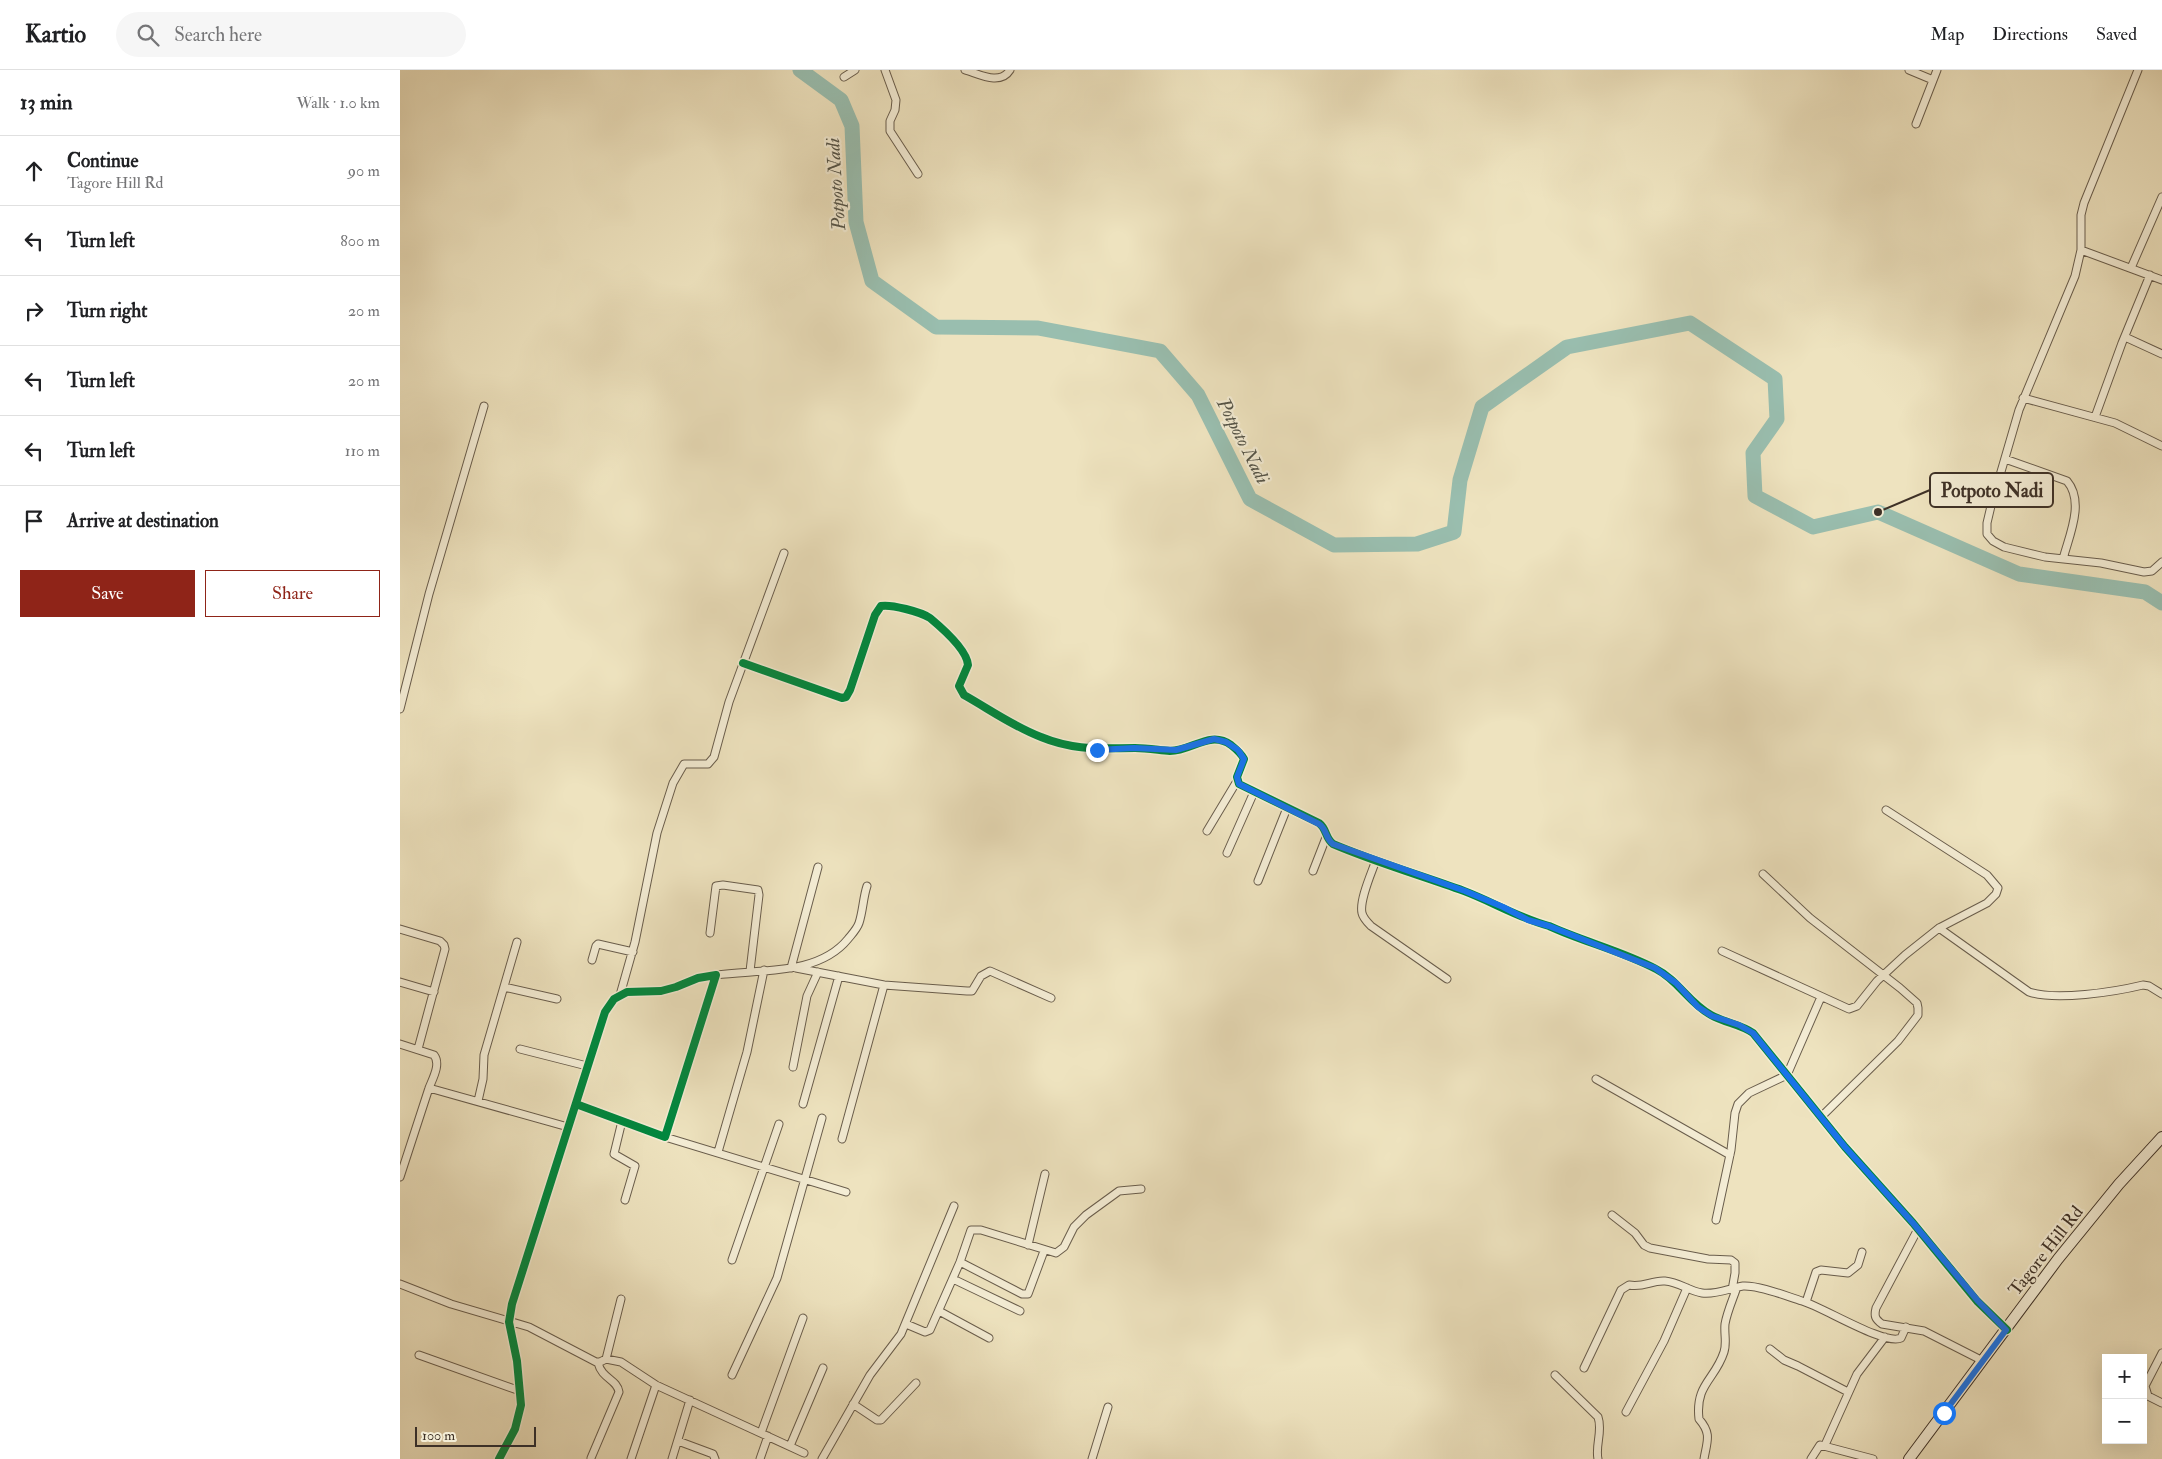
<!DOCTYPE html>
<meta charset="utf-8">
<style>
body{margin:0;font-family:"IM FELL Double Pica",serif;background:#f6f6f6;color:#202124}
.controls{position:absolute;right:15px;bottom:15px;display:grid;overflow:hidden;border-radius:0px;box-shadow:0 5px 20px #0002}
.controls button{width:45px;height:45px;display:grid;place-items:center;padding:0;border:0;border-bottom:1px solid #e0e0e0;background:#fff;color:#202124;font:25px sans-serif}
.scale{position:absolute;left:15px;bottom:12px;width:121px;box-sizing:border-box;padding-left:5px;border:2px solid #3d3026;border-top:0;font-size:14px;line-height:18px;white-space:nowrap;color:#3d3026;-webkit-text-stroke:4px #f4edd5;paint-order:stroke}
.stop{position:absolute;width:15px;height:15px;margin:-11px;border:4px solid #1a73e8;border-radius:50%;background:#fff}
.stop.end{background:#1a73e8;border-color:#fff;box-shadow:0 1px 5px #0008}
.list{margin:0;padding:0;list-style:none}
h2{display:flex;justify-content:space-between;align-items:center;height:65px;margin:0;padding:0 20px;font-size:21px}
h2 small{font-size:16px;font-weight:400;color:#757577}
.list li{display:grid;grid-template-columns:32px 1fr auto;gap:15px;align-items:center;box-sizing:border-box;height:70px;padding:0 20px;border-top:1px solid #e0e0e0}
.list b{display:block;font-size:19px;white-space:nowrap}
.list p{margin:0;font-size:16px;white-space:nowrap;color:#757577}
.list em{font-size:16px;font-style:normal;color:#757577}
.actions{display:flex;gap:10px;padding:15px 20px}
.actions a{flex:1;padding:11px 0;border:1px solid #8f2418;border-radius:0px;text-align:center;font-size:18px;color:#8f2418}
.actions .main{background:#8f2418;color:#fff}
.icon{flex:none;width:28px;height:28px;fill:none;stroke:currentColor;stroke-width:2;stroke-linecap:round;stroke-linejoin:round}
.map{position:relative;flex:none;width:1762px;height:1389px;overflow:hidden}
header{display:flex;align-items:center;gap:30px;box-sizing:border-box;height:70px;padding:0 25px;background:#fff;border-bottom:1px solid #e0e0e0}
header strong{font-size:24px}
nav{display:flex;gap:28px;margin-inline-start:auto;font-size:18px}
.search{width:350px;height:45px;background:#f6f6f6;display:flex;align-items:center;gap:12px;box-sizing:border-box;padding:0 18px;border-radius:28px;color:#757577;font-size:19px}
main{display:flex}
aside{flex:1;background:#fff}
.map>svg:first-child{display:block}
.lines{fill:none;stroke-linecap:round;stroke-linejoin:round}
.river{stroke:#99beaf;stroke-width:15}
.minor-casing{stroke:#695d4c;stroke-width:9}
.secondary-casing{stroke:#3d3026;stroke-width:12}
.minor{stroke:#f4edd5;stroke-width:7}
.secondary{stroke:#f4edd5;stroke-width:10}
.cycleway-casing{stroke:#f4edd5;stroke-width:11}
.cycleway{stroke:#00873e;stroke-width:8}
.route{stroke:#1a73e8;stroke-width:6}
.labels{text-anchor:middle;dominant-baseline:central;stroke-width:4.5;stroke-linejoin:round;paint-order:stroke}
.street-label{font-size:18px;fill:#3d3026;stroke:#f4edd5}
.water-label{font-size:19px;font-style:italic;fill:#545448;stroke:#f4edd5}
.leader{fill:none;stroke:#3d3026;stroke-width:2}
.callout-dot{fill:#3d3026;stroke:#f4edd5;stroke-width:2}
.callout{fill:#f4edd5;stroke:#3d3026;stroke-width:2}
.callout-label{font-size:19px;text-anchor:middle;font-weight:bold;fill:#3d3026}
</style>
<header>
<strong>Kartio</strong>
<div class="search"><svg class="icon" aria-label="search" viewBox="0 0 24 24"><circle cx="10" cy="10" r="6"/><path d="M15 15l6 6"/></svg>Search here</div>
<nav><a>Map</a><a>Directions</a><a>Saved</a></nav>
</header>
<main>
<aside>
<h2>13 min<small>Walk · 1.0 km</small></h2>
<ul class="list">
<li><svg class="icon" aria-label="ahead" viewBox="0 0 24 24"><path d="M12 20V5M6 11l6-6 6 6"/></svg><div><b>Continue</b><p>Tagore Hill Rd</p></div><em>90 m</em></li>
<li><svg class="icon" aria-label="left" viewBox="0 0 24 24"><path d="M17 20v-9H6M10 6l-5 5 5 5"/></svg><div><b>Turn left</b></div><em>800 m</em></li>
<li><svg class="icon" aria-label="right" viewBox="0 0 24 24"><path d="M7 20v-9h11M14 6l5 5-5 5"/></svg><div><b>Turn right</b></div><em>20 m</em></li>
<li><svg class="icon" aria-label="left" viewBox="0 0 24 24"><path d="M17 20v-9H6M10 6l-5 5 5 5"/></svg><div><b>Turn left</b></div><em>20 m</em></li>
<li><svg class="icon" aria-label="left" viewBox="0 0 24 24"><path d="M17 20v-9H6M10 6l-5 5 5 5"/></svg><div><b>Turn left</b></div><em>110 m</em></li>
<li><svg class="icon" aria-label="arrive" viewBox="0 0 24 24"><path d="M6 21V4h12l-3 4 3 4H6"/></svg><div><b>Arrive at destination</b></div></li>
</ul>
<div class="actions"><a class="main">Save</a><a>Share</a></div>
</aside>
<div class="map">
<svg width="1762" height="1389" viewBox="0 0 1762 1389">
<rect width="100%" height="100%" fill="#eee3bf"/>
<filter id="stains"><feTurbulence type="fractalNoise" baseFrequency=".004" numOctaves="4"/><feColorMatrix values="0 0 0 0 .2 0 0 0 0 .09 0 0 0 0 .02 0 0 0 .5 -.17"/></filter>
<radialGradient id="worn" r=".72"><stop offset=".6" stop-color="#630" stop-opacity="0"/><stop offset="1" stop-color="#630" stop-opacity=".3"/></radialGradient>
<g class="lines">
<path class="river" d="M400,0l41,30 11,26 4,96 16,59 64,46 102,1 122,23 38,44 52,104 84,46 83,-1 37,-12 6,-52 22,-73 85,-60 123,-24 85,56 2,40 -24,34 2,43 58,31 65,-15 141,62 126,18 17,11"/>
<g class="minor-casing">
<path id="minor" d="M485,0l11,30 -1,10 -5,11v10l28,43
M565,0c14,4 35,16 45,0
M1509,0l24,10
M1738,0l-54,133 -3,12v35l-6,26 -56,134 -28,96 -4,17v11l6,7 11,6 41,10 56,6 43,9 8,-1 10,-9
M444,7l11,-7
M1516,54l21,-54
M1681,180l81,30
M1731,198l31,-71
M1725,267l37,17
M1623,328l92,25 47,23
M1695,347l27,-74 28,-68
M1605,389l62,22c18,21 2,55 -4,78
M343,593l99,35 4,-1 4,-7 25,-75 6,-9c10,-2 40,6 49,12 12,10 37,32 38,47l-9,21 5,9c25,14 50,32 77,42 34,14 60,11 94,11 12,0 23,2 35,3 22,0 40,-21 61,-6 5,4 10,8 13,14l-7,18 2,7 80,39c8,6 6,15 14,21 42,18 87,31 131,47 29,11 55,27 85,35 35,16 73,25 107,43 22,11 33,34 55,46 14,8 29,9 42,18l92,114 68,76 64,78 30,29
M0,639l29,-115 55,-188
M807,761l30,-50
M827,783l27,-61
M976,790c-4,12 -17,40 -14,53 1,5 5,9 9,13l76,53
M913,801l14,-36
M1363,804l47,44 90,70 17,15 1,5v7l-20,26 -77,76
M858,811l29,-73
M1539,858l90,64c27,9 85,0 114,-7l6,1 13,8
M0,859l40,12 4,4 1,4 -27,100
M310,863l6,-47 7,-1 35,5 1,5 -9,76
M1322,881l127,58 8,-3 20,-25 28,-26 34,-27 48,-25 9,-9 2,-6 -11,-13 -101,-65
M192,890l4,-14 2,-2 35,8
M391,898l27,-101
M396,898l88,17 83,6h5l9,-15 9,-5 61,27
M316,905c43,-6 102,1 132,-36 4,-5 9,-10 11,-16 4,-12 4,-25 8,-37
M0,912l34,10
M104,917l53,12
M220,925l15,-53 22,-109 16,-50 11,-19h24l6,-7 15,-55 55,-149
M0,974l34,11c7,9 -1,23 -5,33
M120,979l67,17
M393,997l14,-71 11,-24
M1196,1009l134,76
M78,1031l5,-22 1,-24 33,-113
M403,1034l36,-128
M222,1051l-8,33 21,12 -10,34
M265,1067l181,55
M442,1069l42,-154
M318,1082l29,-100 17,-82
M0,1107l29,-89 139,39
M1212,1145l23,18 9,12 6,3 58,11 23,1 4,3v10l-3,17
M1316,1150l15,-70 4,-37 3,-9 11,-11 38,-18 34,-78
M1518,1159l-42,79c-2,8 -1,11 6,16l42,7 59,30
M628,1175l17,-71
M332,1190l47,-136
M560,1192l62,32h6l16,-43
M553,1209l67,32
M0,1214l51,20 78,23 67,35h4l6,-3 15,3 35,23 148,68
M1406,1232l10,-30 5,-2 27,3 10,-8 4,-13
M539,1241l50,27
M506,1254l19,8 5,-2 30,-68 11,-32h10l75,23 8,-6 10,-20 12,-12 33,-24 22,-2
M1370,1279l14,11 14,6 50,26
M1762,1283l-17,33 3,10 14,7
M19,1285l101,36
M206,1289l15,-60
M1184,1298l37,-78 8,-5c15,3 22,-5 36,-4 14,1 24,10 37,12 14,2 28,-5 41,-7 16,-1 43,10 59,15 21,6 83,45 99,37l5,-11
M332,1305l45,-97 45,-160
M1155,1305l43,42c5,14 -3,28 0,42
M453,1334l24,16h4l35,-37
M1226,1342l38,-71 23,-53
M361,1363l42,-115
M278,1371l35,13 2,5
M1425,1375l32,-71 28,-37
M390,1376l33,-78
M191,1388l28,-66c-2,-13 -17,-13 -21,-29
M99,1389l16,-30 6,-24 -4,-44 -8,-39 3,-18 93,-292 9,-13 13,-7 34,-1 15,-4 22,-9 18,-3 -51,162 -89,-33
M231,1389l25,-74
M272,1389l18,-59
M360,1389l8,-23
M422,1389l48,-84 31,-41 53,-128
M692,1389l16,-52
M1304,1389c3,-18 8,-25 -5,-40 -4,-35 16,-39 25,-67 3,-9 0,-18 1,-28 2,-12 8,-25 12,-37
M1411,1389l9,-14 53,14"/>
</g>
<g class="secondary-casing">
<path id="secondary" d="M1509,1389l149,-200 61,-75 43,-47"/>
</g>
<use href="#minor" class="minor"/>
<use href="#secondary" class="secondary"/>
<g class="cycleway-casing">
<path id="cycleway" d="M343,593l99,35 4,-1 4,-7 25,-75 6,-9c10,-2 40,6 49,12 12,10 37,32 38,47l-9,21 5,9c25,14 50,32 77,42 34,14 60,11 94,11 12,0 23,2 35,3 22,0 40,-21 61,-6 5,4 10,8 13,14l-7,18 2,7 80,39c8,6 6,15 14,21 42,18 87,31 131,47 29,11 55,27 85,35 35,16 73,25 107,43 22,11 33,34 55,46 14,8 29,9 42,18l92,114 68,76 64,78 30,29
M99,1389l16,-30 6,-24 -4,-44 -8,-39 3,-18 93,-292 9,-13 13,-7 34,-1 15,-4 22,-9 18,-3 -51,162 -89,-33"/>
</g>
<use href="#cycleway" class="cycleway"/>
</g>
<g class="lines">
<path class="route" d="M697,680l37,-2 42,2 38,-11 12,3 12,8 6,9 -7,18 2,7 80,40c8,5 6,14 14,20l132,47 38,16 25,13 21,6 106,42 21,15 22,24 14,9 27,9 14,8 92,114 68,76 65,78 28,29 -62,83"/>
</g>
<g class="labels">
<g class="street-label">
<text transform="translate(1646 1181) rotate(-52)">Tagore Hill Rd</text>
</g>
<g class="water-label">
<text transform="translate(436 114) rotate(-94)">Potpoto Nadi</text>
<text transform="translate(843 371) rotate(63)">Potpoto Nadi</text>
</g>
</g>
<path class="leader" d="M1478 442L1530 420"/>
<circle class="callout-dot" cx="1478" cy="442" r="5"/>
<rect class="callout" x="1530" y="403" width="123" height="34" rx="5"/>
<g class="callout-label">
<text x="1592" y="427">Potpoto Nadi</text>
</g>
<rect width="100%" height="100%" filter="url(#stains)"/>
<rect width="100%" height="100%" fill="url(#worn)"/>
</svg>
<div class="controls">
<button>+</button>
<button>−</button>
</div>
<div class="scale">100 m</div>
<div class="stop" style="left:1544px;top:1343px"></div>
<div class="stop end" style="left:697px;top:680px"></div>
</div>
</main>
